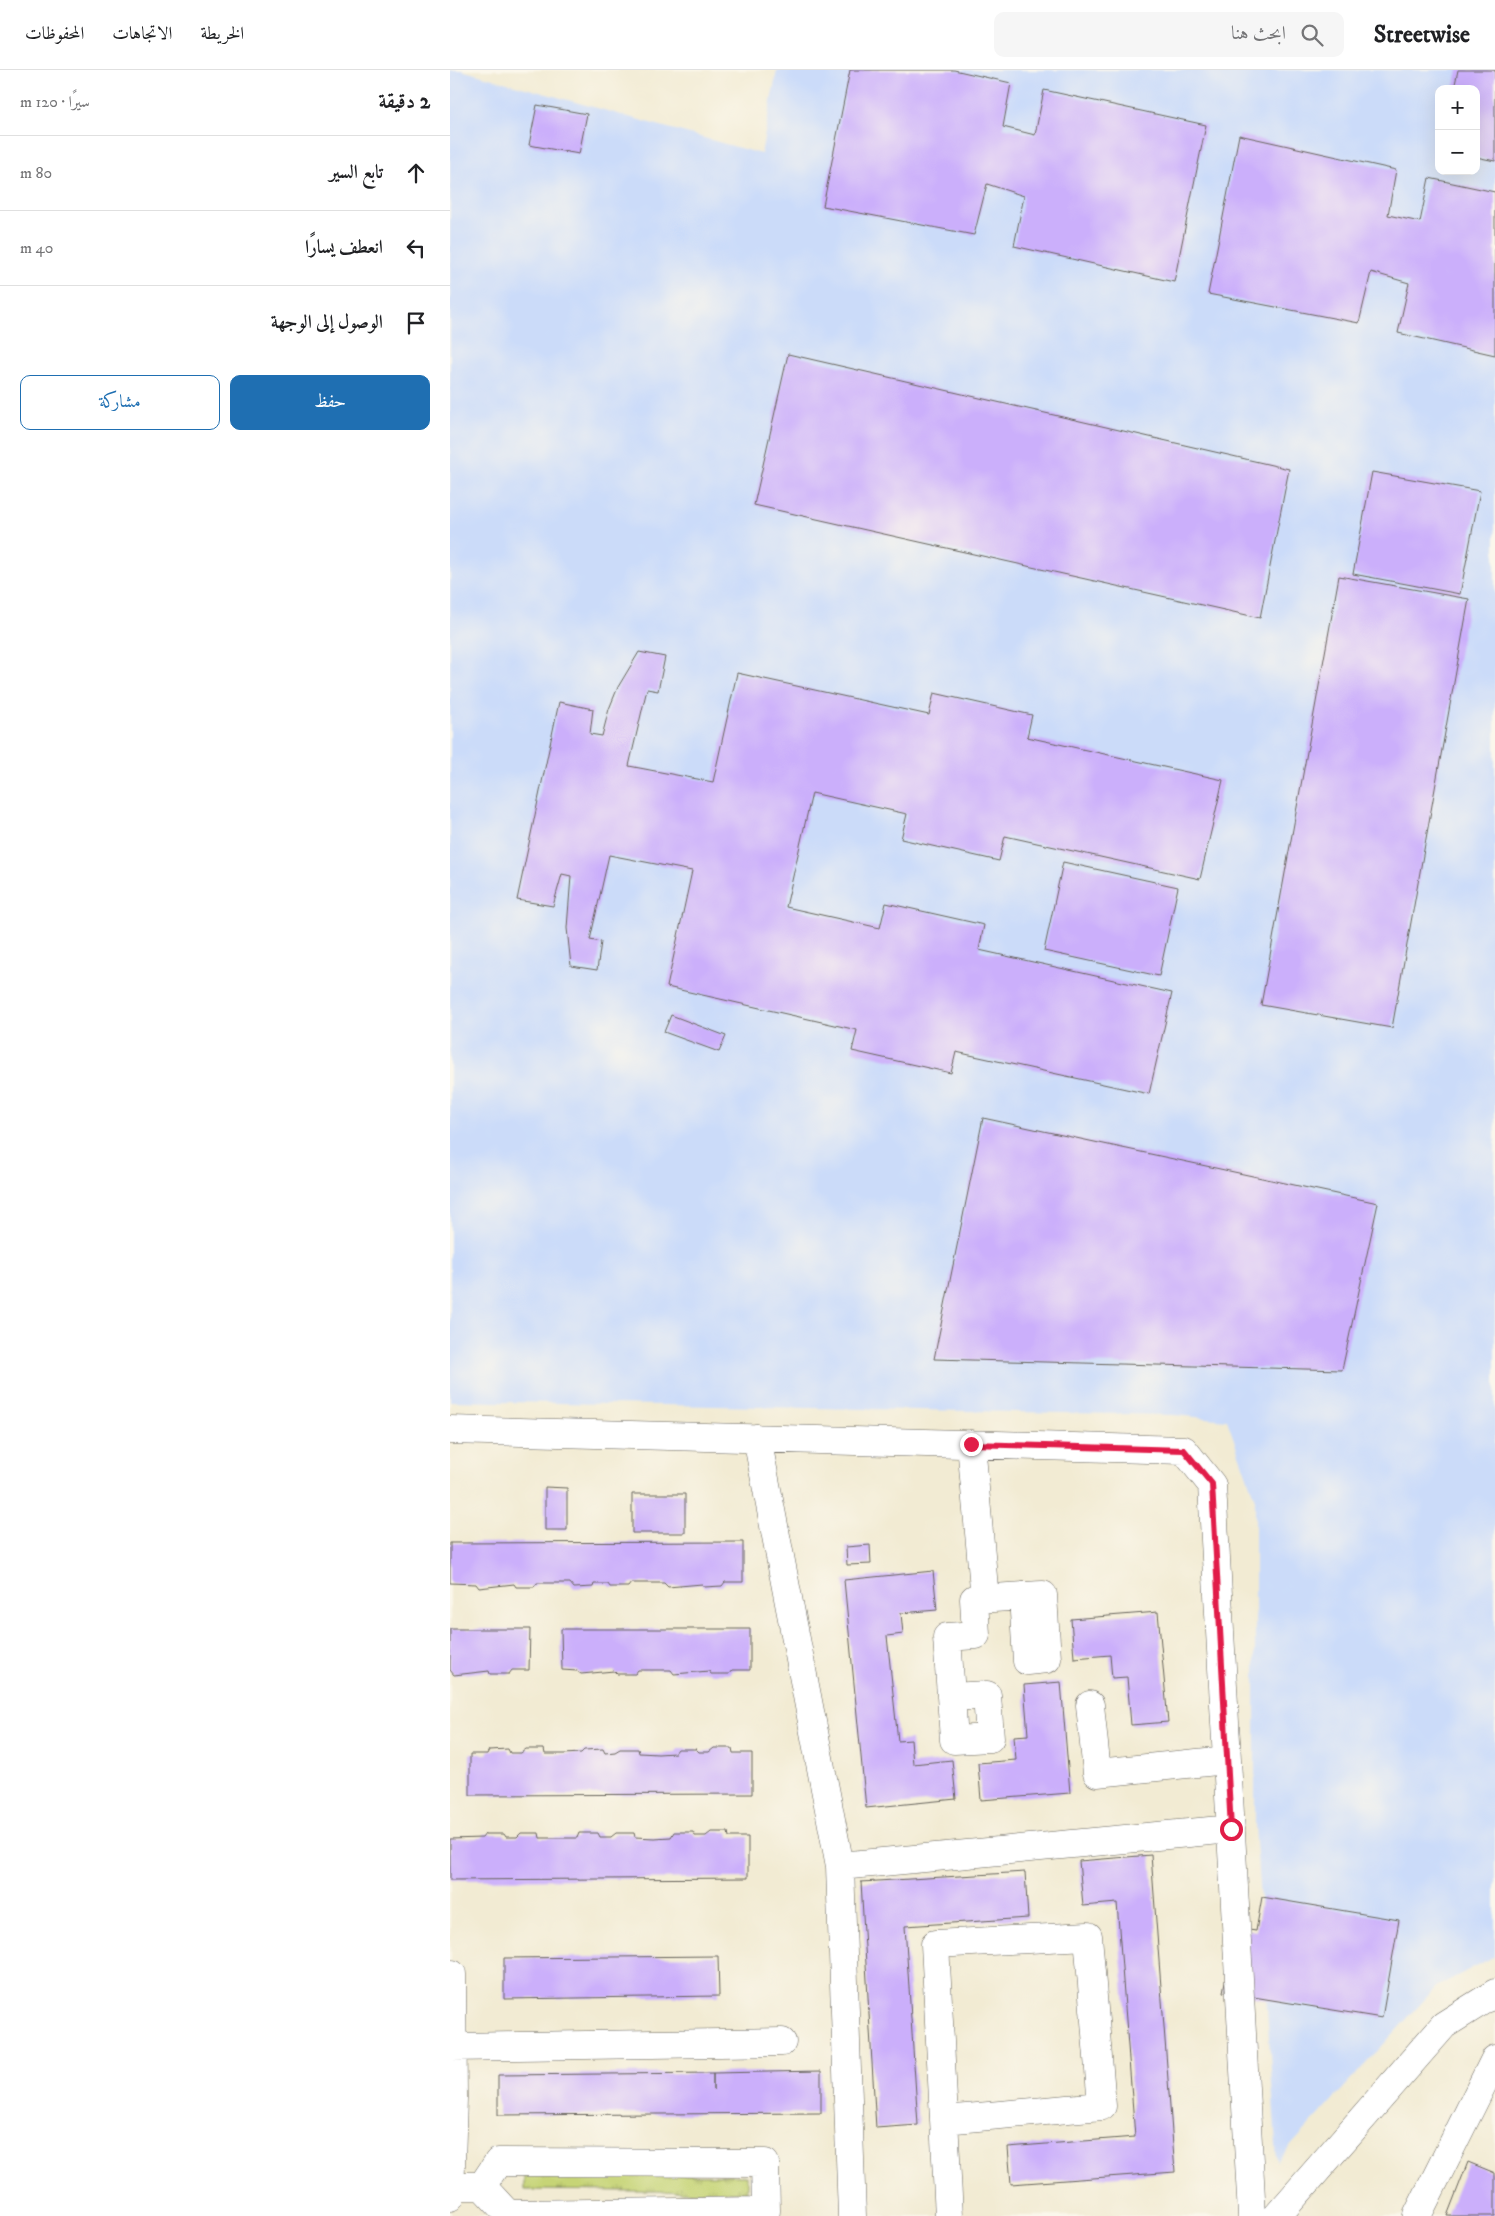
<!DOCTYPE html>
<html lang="ar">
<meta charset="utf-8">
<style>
body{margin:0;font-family:"IM FELL DW Pica",Amiri,serif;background:#f6f6f6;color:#202124;direction:rtl}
.controls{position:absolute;right:15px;top:15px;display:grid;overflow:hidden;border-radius:10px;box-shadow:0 5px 20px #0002}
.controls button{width:45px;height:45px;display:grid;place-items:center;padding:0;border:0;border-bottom:1px solid #e0e0e0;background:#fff;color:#202124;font:25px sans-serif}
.stop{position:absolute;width:15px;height:15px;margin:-11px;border:4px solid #e11d48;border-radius:50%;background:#fff}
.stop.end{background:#e11d48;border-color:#fff;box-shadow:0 1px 5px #0008}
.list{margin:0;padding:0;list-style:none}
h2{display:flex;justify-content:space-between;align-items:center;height:65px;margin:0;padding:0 20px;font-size:21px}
h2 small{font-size:16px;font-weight:400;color:#757577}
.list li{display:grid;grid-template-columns:32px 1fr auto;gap:15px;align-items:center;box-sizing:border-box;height:75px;padding:0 20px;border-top:1px solid #e0e0e0}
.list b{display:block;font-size:19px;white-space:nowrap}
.list em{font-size:16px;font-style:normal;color:#757577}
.actions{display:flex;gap:10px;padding:15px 20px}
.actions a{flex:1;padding:11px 0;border:1px solid #1f6fb2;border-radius:10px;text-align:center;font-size:18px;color:#1f6fb2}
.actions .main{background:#1f6fb2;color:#fff}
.icon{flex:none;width:28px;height:28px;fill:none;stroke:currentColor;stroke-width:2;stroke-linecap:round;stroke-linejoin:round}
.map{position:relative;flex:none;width:1045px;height:2146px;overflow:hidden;direction:ltr}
header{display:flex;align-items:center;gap:30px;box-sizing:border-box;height:70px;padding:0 25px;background:#fff;border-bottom:1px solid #e0e0e0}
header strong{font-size:24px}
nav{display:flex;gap:28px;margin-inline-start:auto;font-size:18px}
.search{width:350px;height:45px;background:#f6f6f6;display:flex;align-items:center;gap:12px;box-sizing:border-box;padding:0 18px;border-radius:10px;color:#757577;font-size:19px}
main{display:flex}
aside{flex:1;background:#fff}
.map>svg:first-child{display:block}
.built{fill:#cbdbf9;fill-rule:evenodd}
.grass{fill:url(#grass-tufts);stroke:#717849}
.building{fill:#cbaffb}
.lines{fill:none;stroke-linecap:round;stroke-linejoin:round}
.minor-casing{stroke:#67645c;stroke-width:29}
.minor{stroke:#fff;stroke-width:28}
.route{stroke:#e11d48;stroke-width:6}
</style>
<header>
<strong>Streetwise</strong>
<div class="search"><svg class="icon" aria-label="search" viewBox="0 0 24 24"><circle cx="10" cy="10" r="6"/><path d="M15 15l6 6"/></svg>ابحث هنا</div>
<nav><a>الخريطة</a><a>الاتجاهات</a><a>المحفوظات</a></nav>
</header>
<main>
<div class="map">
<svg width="1045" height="2146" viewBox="0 0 1045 2146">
<defs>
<pattern id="grass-tufts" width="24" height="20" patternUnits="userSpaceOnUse" patternTransform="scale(1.25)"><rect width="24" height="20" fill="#c6d476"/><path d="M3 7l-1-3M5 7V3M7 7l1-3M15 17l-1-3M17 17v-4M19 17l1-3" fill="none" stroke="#aab566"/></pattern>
</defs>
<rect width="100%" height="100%" fill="#fbf7ec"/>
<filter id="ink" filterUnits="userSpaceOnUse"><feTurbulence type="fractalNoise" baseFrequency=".02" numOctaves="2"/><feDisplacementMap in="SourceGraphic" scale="10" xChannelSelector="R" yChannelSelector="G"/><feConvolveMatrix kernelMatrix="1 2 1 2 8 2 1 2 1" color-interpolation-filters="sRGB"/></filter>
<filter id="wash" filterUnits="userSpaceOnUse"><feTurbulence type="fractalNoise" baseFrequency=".0096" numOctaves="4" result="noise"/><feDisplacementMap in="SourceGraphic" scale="20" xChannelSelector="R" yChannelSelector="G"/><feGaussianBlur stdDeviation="1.12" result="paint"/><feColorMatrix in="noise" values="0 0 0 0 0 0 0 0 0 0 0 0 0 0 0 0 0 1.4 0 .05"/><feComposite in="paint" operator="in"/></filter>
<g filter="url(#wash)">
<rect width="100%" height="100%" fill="#f2ebd3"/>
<path class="built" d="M0,0h11l300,84 16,-84h718v1886l-59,31 -159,174 -22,-336v-326l-28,-79 -53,-5 -724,-14zM989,19h37v82h-37z"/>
<path class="grass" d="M74,2104l223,1v17l-223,-2z"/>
<g id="blocks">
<path class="building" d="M400,0h104l57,13 -8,44 32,8 9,-45 162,35 -32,157 -160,-36 10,-50 -37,-12 -13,51 -151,-29z
M1008,0h37v91l-19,-4v-68h-22z
M87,35l50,9 -8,40 -50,-9z
M789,65l157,35 -8,45 32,7 9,-44 66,14v163l-97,-22 11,-50 -38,-11 -12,51 -151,-29z
M338,284l501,115 -29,149 -506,-113z
M922,402l108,19 -20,103 -107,-20z
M889,506l130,23 -77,429 -131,-23z
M189,582l26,5 -7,34 -11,-2 -18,77 84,16 24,-109 192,42 5,-22 98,22 -5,22 196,43 -23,99 -195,-43 -6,25 -98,-22 6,-25 -95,-21 -26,114 94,21 6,-25 98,22 -5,25 193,43 -23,101 -193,-42 -5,21 -99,-22 5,-21 -190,-43 25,-116 -83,-16 -19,85 11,2 -4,28 -26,-4 -4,-38 4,-52 -9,-2 -9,32 -36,-6 42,-198 34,7 -3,25 12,2 7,-27 9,-22z
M613,792l115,25 -19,89 -115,-25z
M221,945l55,21 -7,16 -55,-20z
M533,1048l395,85 -36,167 -408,-11z
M95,1417l22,1v42h-22z
M182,1424h53v39h-53z
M293,1472v40h-18l-3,4 -18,1 -2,-3 -34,3 -4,-4h-33l-3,4h-18l-2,-3h-14l-1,3 -19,1 -4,-5h-33l-3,4h-18l-2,-3 -35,4 -3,-4 -26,-1v-40z
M420,1475l1,19 -24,1 -1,-18z
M483,1501l4,39 -36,3 2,21 -16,2 11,105 13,-1 2,24 39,-4 4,39 -90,9 -22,-228z
M708,1542l10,110 -37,3 -4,-48 -15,1 -2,-23 -36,3 -3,-39z
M0,1559h80l-1,41h-17l-3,4h-19l-1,-3 -35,4 -4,-5z
M111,1559h189v41h-18l-3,4h-18l-2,-3 -35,3 -3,-4h-33l-3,4h-18l-3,-3 -33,3 -4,-3 -15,-1z
M611,1612l9,111 -89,7 -3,-37 38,-3 -2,-24 14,-1 -4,-50z
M264,1678h18l1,5h19v41l-282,1v-41h17l2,-4 19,-1 2,4h11l5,-4h18l1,5h19l17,-1 3,-3 19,-1 2,4 10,-1 5,-3h18l1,4 19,1 17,-1 3,-4h18l3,3h10z
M224,1762h19l2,4h11l5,-4h17l1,5h19v41l-298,2v-41l32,-1 3,-4h19l2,3h11l4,-4h18l1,5h37l2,-5h19l2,4h11l5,-4h18l1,4 19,1 17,-1z
M701,1785l24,317 -164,12 -3,-37 127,-10 -18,-234 -34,3 -4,-45z
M575,1802l3,46 -123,8 13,199 -42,3 -15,-246z
M812,1827l137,23 -17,98 -159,-26 12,-64 21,3z
M268,1886l1,40 -215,3v-41z
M371,2001v42l-323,2v-40l215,-2v17v-17z
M1018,2092l27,11v43h-48z"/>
</g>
</g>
<g filter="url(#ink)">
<use href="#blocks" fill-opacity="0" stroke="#67645c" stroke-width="1"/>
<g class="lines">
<g class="minor-casing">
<path id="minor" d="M0,1360l734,20 28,35 40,731
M307,1368l83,428 12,350
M521,1374l14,155
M501,1627l36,-2 3,43 -36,2 -7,-103 29,-2 -2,-36c23,-1 46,-3 69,-4l4,64 -20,2 -4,-65
M640,1635l7,68 130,-13
M390,1796l391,-37
M2,1977l330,-5
M494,2050l158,-14 -14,-170 -153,8 14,272
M0,2116h32l26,28 258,-3 -1,-48 -267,-1 -16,24
M0,2127l3,-99 -1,-124
M827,2146l167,-191 51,-32
M967,2146l78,-157"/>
</g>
<use href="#minor" class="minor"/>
</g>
</g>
<g class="lines" filter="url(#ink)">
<path class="route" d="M521,1374l213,6 28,34 19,345"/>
</g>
</svg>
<div class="controls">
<button>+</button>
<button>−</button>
</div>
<div class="stop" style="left:781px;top:1759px"></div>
<div class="stop end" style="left:521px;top:1374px"></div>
</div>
<aside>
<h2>2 دقيقة<small>سيرًا · 120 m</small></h2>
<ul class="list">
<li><svg class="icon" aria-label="ahead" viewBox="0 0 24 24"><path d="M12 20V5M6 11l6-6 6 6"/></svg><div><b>تابع السير</b></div><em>80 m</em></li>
<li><svg class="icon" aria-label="left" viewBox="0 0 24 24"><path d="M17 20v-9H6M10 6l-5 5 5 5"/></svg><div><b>انعطف يسارًا</b></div><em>40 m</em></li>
<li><svg class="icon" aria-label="arrive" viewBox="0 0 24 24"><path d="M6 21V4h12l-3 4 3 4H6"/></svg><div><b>الوصول إلى الوجهة</b></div></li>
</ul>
<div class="actions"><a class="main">حفظ</a><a>مشاركة</a></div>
</aside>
</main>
